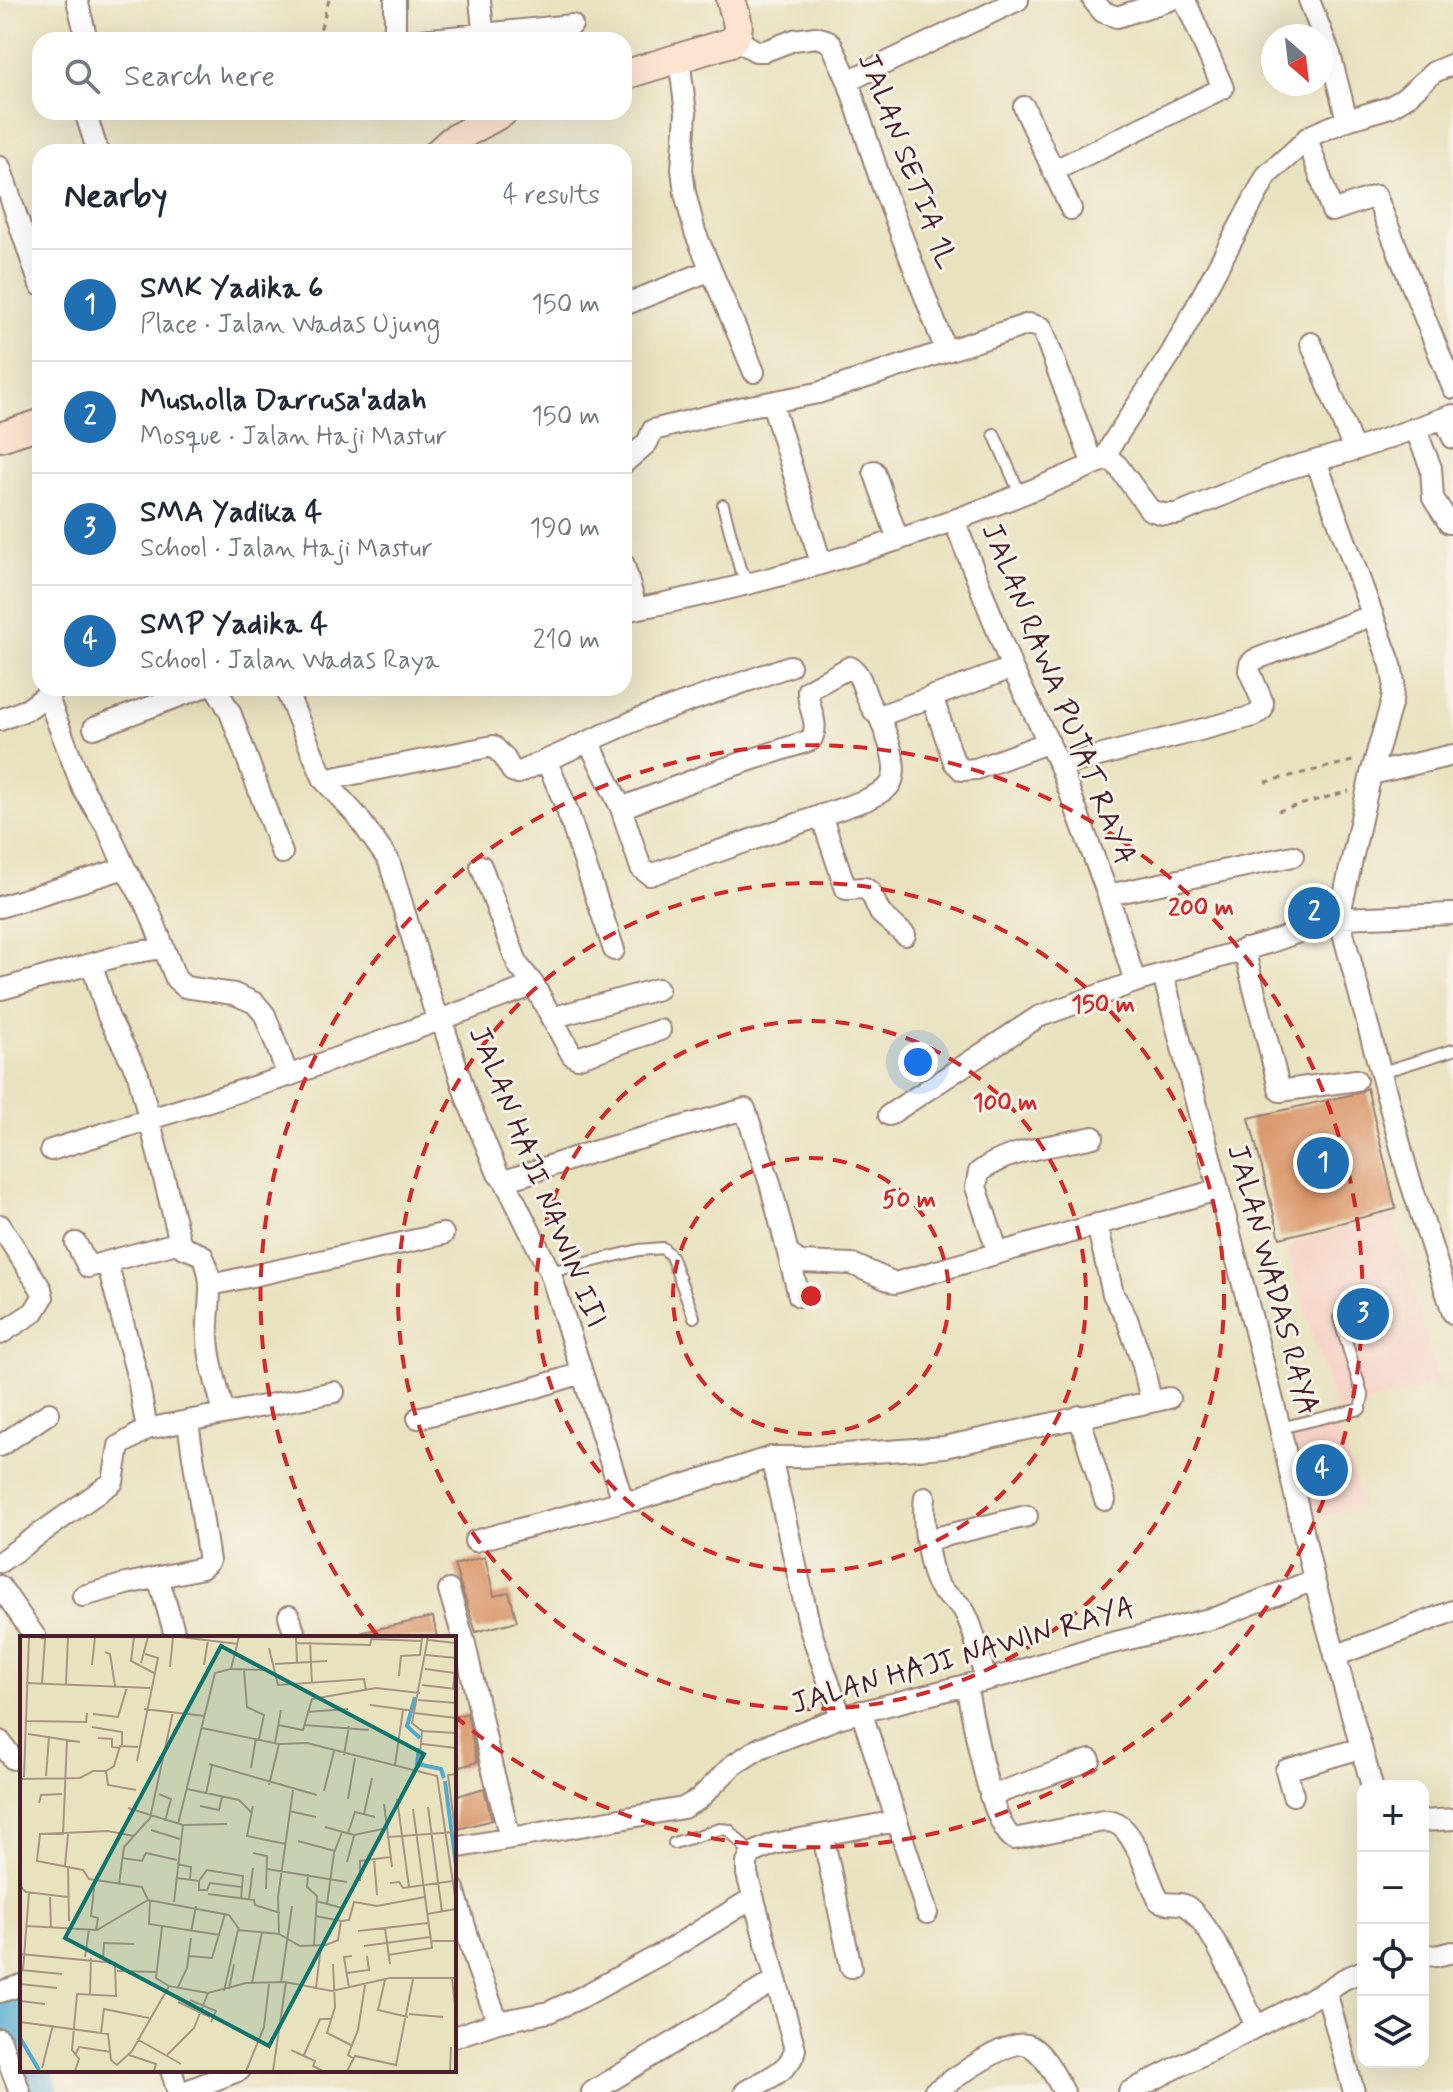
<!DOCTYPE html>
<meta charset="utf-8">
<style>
body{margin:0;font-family:Mynerve,sans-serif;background:#f6f6f7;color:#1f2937}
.controls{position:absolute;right:24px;bottom:24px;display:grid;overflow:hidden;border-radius:16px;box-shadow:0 8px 32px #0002}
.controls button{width:72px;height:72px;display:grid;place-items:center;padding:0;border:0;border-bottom:2px solid #e0e1e3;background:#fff;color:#1f2937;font:40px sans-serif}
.compass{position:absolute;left:1261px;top:24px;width:72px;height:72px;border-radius:50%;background:#fff;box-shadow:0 8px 32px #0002;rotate:152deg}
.you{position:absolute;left:918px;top:1062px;width:28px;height:28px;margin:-20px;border:6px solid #fff;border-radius:50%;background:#1a73e8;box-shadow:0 0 0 12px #1a73e833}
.badge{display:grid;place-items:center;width:52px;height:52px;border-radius:50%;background:#1f6fb2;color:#fff;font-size:26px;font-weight:700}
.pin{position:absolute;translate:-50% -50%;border:4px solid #fff;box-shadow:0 2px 8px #0006}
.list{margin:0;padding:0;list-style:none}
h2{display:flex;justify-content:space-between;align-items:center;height:104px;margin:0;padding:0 32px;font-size:34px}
h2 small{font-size:26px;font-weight:400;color:#747a83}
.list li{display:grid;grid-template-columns:52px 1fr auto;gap:24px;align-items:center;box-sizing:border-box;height:112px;padding:0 32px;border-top:2px solid #e0e1e3}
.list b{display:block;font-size:30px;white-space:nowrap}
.list p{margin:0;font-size:26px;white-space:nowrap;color:#747a83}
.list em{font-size:26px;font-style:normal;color:#747a83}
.icon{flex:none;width:44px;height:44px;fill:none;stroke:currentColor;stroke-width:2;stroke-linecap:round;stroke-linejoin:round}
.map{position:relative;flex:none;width:1453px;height:2092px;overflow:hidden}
.search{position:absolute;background:#fff;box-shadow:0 8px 32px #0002;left:32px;top:32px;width:600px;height:88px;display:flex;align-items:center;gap:20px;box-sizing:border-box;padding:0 28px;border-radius:24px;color:#747a83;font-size:30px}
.panel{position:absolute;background:#fff;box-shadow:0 8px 32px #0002;left:32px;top:144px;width:600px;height:552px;border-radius:24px}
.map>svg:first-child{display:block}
.built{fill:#f6d1c5}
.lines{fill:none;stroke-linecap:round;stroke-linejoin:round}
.river{stroke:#50aace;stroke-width:34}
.building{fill:#da9568}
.lane-casing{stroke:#9a8075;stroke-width:14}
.street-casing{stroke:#9a8075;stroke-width:24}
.secondary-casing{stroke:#9a8075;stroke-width:32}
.path{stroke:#9a8075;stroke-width:3;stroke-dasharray:6 6;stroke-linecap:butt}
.lane{stroke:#fff;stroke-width:10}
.street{stroke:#fff;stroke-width:20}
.secondary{stroke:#fde4d0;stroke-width:28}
.ring{fill:none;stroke:#d62828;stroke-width:4;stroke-dasharray:14 10}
.labels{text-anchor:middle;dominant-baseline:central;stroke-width:6;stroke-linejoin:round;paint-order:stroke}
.street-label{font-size:30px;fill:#4a1f2b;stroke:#f7f3e8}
.inset-river{fill:none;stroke:#50aace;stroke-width:4}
.inset-road{fill:none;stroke:#a99484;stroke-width:2}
.view{fill:#0f766e;fill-opacity:0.15;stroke:#0f766e;stroke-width:4}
.inset-edge{fill:none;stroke:#4a1f2b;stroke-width:4}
.centre{fill:#d62828;stroke:#f7f3e8;stroke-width:4}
.ring-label{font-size:24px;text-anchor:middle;font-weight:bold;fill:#d62828;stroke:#f7f3e8;stroke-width:6;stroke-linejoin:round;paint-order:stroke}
</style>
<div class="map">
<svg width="1453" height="2092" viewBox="0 0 1453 2092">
<rect width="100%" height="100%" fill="#f7f3e8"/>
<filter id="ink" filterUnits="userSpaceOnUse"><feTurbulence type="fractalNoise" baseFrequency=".0125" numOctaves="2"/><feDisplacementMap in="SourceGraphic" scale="16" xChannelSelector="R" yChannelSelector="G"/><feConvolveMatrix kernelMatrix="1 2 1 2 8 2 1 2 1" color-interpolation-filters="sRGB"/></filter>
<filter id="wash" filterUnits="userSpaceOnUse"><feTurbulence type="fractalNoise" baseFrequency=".006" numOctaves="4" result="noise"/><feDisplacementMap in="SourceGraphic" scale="32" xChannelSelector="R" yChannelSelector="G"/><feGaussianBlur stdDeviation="1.8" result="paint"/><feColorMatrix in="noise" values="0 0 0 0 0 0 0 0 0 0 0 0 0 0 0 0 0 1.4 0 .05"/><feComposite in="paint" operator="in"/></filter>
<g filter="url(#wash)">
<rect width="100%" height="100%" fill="#e9e2bf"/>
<path class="built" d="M1392,1215l47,169 -103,28 -51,-167z
M1336,1422l27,84 -57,15 -23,-87z"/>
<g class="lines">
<path class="river" d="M0,2013l8,-2 10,10 4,12
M34,2070l8,22"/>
</g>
<g id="blocks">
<path class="building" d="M1367,1088l29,121 -116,29 -31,-120 109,-25z
M485,1557l9,39 15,-4 8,29 -41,11 -22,-67z
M433,1617l4,21h-73l-1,-6z
M467,1713l10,49 -23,7v-52z
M484,1788l8,32 -38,10v-33z"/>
</g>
</g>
<g filter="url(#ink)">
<use href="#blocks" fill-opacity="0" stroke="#9a8075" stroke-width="2"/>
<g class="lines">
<g class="lane-casing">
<path id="lane" d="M994,434l26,60
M723,505l17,64 9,14
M1379,1073l74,-23
M550,1272l89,-22 24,-2 8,8 23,61
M1280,1428l80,-19 3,-12 -24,-79
M674,1843l46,-14 9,1 22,24"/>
</g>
<g class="street-casing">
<path id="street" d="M77,0l10,40
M395,0v40
M480,0l4,40
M1093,0l10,12 14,5 53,-17
M1309,0l21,54 17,66
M735,39l21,12h9l29,-11 22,-3 10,3 6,5 16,36 33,101 65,169
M421,40l151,-15
M679,58l7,55 -4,56 3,24 10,39 59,140
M848,81l170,-81
M1024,107l47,102
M85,112l13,40
M1307,138l25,73 44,-15 77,192
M0,167l40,118
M1053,171l170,-83 -38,-88
M624,305l87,-35
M1311,343l43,107
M772,403l49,160
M1444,418l9,20
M1415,428l16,40 2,30 16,25
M1104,460l9,-18 59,-90 95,-177 45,-40 35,-15 43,-13 15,-9 29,-26 19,-8
M1316,461l75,204 3,17 -2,19 -21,73 -32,144 69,256 45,139
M624,463l23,-20 6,-13 92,-23 73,-14 211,-69 13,4 51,137
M874,471l24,69
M954,520l58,148 48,98 48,129 27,87
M624,565l12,43
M624,611c165,-30 327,-84 480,-151l8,1 5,4 33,45 13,4h14l106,-44 71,-20 99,-35
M216,688l14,24 52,141
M285,688l39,92 33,36 32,45 44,145 9,15 25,78 31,75 7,7 45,91 73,229
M47,695l36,94 24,38 18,41 24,42 27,69 9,8 49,7 21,9 10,12 23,61
M932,696l22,66 8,8 14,-1 73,-27
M0,720l28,-11 27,-20
M94,728l107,-40
M589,742l32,66 99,-38 91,-30c10,-18 -4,-31 -3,-50l42,-23c16,9 13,37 29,49
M547,762l18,42 49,146
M1060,766l194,-50 8,-6 1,-7 -14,-33 1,-6 4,-4 119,-45
M1371,774l82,-19
M324,780l169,-34 11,11 8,14 6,2 123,-55 149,-52
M621,808l20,60 9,7 216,-75c7,-4 18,-8 23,-14 13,-16 -3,-53 -10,-70l133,-48
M821,815l25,74 19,-1 6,5 9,20 25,22
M481,866l37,99 16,20 38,70 5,3 83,-28
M1108,895l185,-39
M0,907l125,-39
M1244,949l36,142 76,-11
M92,965l16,51 30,58 42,168
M1163,974l117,454 34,152 58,206
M2,989l124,-35 37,-6
M551,1018l107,-29
M889,1115l149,-98 97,-35 133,-39 71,-25 114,-4
M51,1150l237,-74 246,-91
M505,1181l84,-28 156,-44 25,74 29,113
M1097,1224l16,70 14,25 16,46 8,36
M0,1225l41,64 2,8 -9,15 -34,22
M180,1242l2,5 20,8c15,27 4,54 6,83 1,25 10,51 16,75
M76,1243l12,24 92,-25
M788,1253l12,9 52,2 43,19 322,-93
M998,1253l-22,-66 3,-15c29,-23 78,-26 114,-35
M107,1262l31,117 9,50
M211,1285l232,-51
M1079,1416l26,84
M418,1418l106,-27 58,-18
M0,1446l49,-33
M771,1457l40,175 30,85
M925,1497c-3,21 3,74 15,91 6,9 17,12 23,21 12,20 16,49 23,71
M927,1540l100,-24
M475,1541l148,-40 14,-1 134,-43h33l140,-10 225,-49
M0,1562l113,-80 6,-36 28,-17 187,-37
M158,1577l18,61
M0,1586l36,52
M449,1590l16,54 26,119 19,75
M83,1596l43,-12 76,-16 7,-7 -21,-138
M289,1616l7,22
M1335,1656l118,-45
M966,1685c7,31 23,139 48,154l89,-18c4,0 8,0 12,2 20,7 35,59 44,78 9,5 21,0 29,6 27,22 52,87 68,119
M861,1711l66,202
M0,1741l13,18
M1293,1795l-7,-25 75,-22
M990,1796l100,-36
M1423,1821l30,-2
M823,1836l28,131
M454,1848l229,-40 16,-9 34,-34 27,-17 81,-31 168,-43 83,-26 126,-31 96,-37
M454,1889l23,78 21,55
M1423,1954l13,2 17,-4
M0,1992l22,-7
M454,2037l44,-15 51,-10 33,-15 90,-49 81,-50
M0,2039l20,53
M171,2070l7,22
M184,2092l56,-22
M592,2092l184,-112
M745,2092c18,-12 46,-20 50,-43l-48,-175v-11l4,-9 22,-10 124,-23
M934,2092c19,-12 77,-57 96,-46 16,9 25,31 34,46
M1129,2092l197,-101
M1354,2092l-28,-101 18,-12 19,-8"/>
</g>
<g class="secondary-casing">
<path id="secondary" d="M624,75l107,-33c13,-11 4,-27 0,-42
M439,152l12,-11 52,-29
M0,437l40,-13"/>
</g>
<path class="path" d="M321,40l-2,-6 10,-34
M1265,782l92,-22
M1278,811l71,-20"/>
<use href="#lane" class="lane"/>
<use href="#street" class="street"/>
<use href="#secondary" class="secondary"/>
</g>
</g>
<g class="ring">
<circle cx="811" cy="1296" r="138"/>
<circle cx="811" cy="1296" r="275"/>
<circle cx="811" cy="1296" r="413"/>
<path d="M377 1635A551 551 0 1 1 457 1718"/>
</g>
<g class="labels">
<g class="street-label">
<text transform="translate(907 161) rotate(69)">JALAN SETIA 1L</text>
<text transform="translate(1058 694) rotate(68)">JALAN RAWA PUTAT RAYA</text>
<text transform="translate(537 1177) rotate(68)">JALAN HAJI NAWIN III</text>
<text transform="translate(1272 1280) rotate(75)">JALAN WADAS RAYA</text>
<text transform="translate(963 1656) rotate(-16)">JALAN HAJI NAWIN RAYA</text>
</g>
</g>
<g transform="translate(20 1636)">
<rect width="436" height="436" fill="#e9e2bf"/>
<path class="inset-river" d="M395,61l-8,29 13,12M399,112l-2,16 24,5 3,9M425,145l11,84M0,402l19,32"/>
<path class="inset-road" d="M19,1l6,2 -3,44M114,1l-3,24 23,12M160,1l58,7M276,1l1,26M351,3l51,2M408,4l28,3M290,6l2,42M276,7l74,2 2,-8M249,12l9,37 86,-6 2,12M85,16l5,2 5,32M406,19l30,3M121,27l7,-26M255,28l52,-3M72,29l3,-28M184,29l4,-25M150,31l3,-30M211,33l36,1M405,33l30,4M224,34l3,37 17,8 -5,24M379,40l2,-20 19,-1 2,-18M6,47l124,5M46,48l2,-47M402,49l34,4M433,53l3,-27M398,64l38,3M350,69l45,6M124,73l61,7M287,76l41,-3M394,77l42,5M73,78l25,3 9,-30M7,85l59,1 1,-9M258,89l25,5 9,-31 64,-11 44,5M284,89l65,5M72,91l30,5v13M182,92l77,16 28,-1 130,33 19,127M402,95l-10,-8 16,-86M402,95l34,2M8,98l52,8M78,102l14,1v8l7,1M255,107l6,-33M402,108l34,4M324,119l5,-29M117,125l21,-103 -13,-4M189,128l108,31M375,129l8,-55M231,132l5,-30M399,132l3,-37M86,135l2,14 28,5M436,138l-8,1 8,63M26,140l3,-40M4,141l5,-140M0,143l60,-1 13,-7h13l8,-5 6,-20 18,1M249,149l10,-41M167,153l52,11 12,12M304,155l10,-40M139,158l12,5 -6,22M186,158l6,-29M328,163l7,-41M377,163l12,88M19,167l2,-8 21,-1M364,168l8,63M180,170l19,4 3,-13M233,170l-6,30 39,8M408,171l14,105M108,172l55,17 44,-1M269,175l27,6M344,178l8,-36M158,188l37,-151 16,-4 8,-32M305,191l29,8 33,-7M131,194l29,9M328,197l7,-21 20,5M43,199l4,-95M114,200l-26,-5 -68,3 -3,27 46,9 6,9 53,8 6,13M368,201l68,-5M278,205l37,10M233,217l14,3 -1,33M102,222l20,3 4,-8 31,7M354,223l3,36M327,226l7,-26M157,228l14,3 -1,12M45,230l3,-32M48,230l1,55M247,233l80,13M288,238l-1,13 10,9 -3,49M157,242l22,3 8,-11 36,6 -1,11M75,244l-4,36 7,2 -2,12M179,245v9h8l3,-7 32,4 -1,12M340,245v-20l30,-4M370,247l9,-1 4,6 50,-7M99,248l5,-37 26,-29 23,-106M0,250l6,6 42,5M188,258l46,6 1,5 25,8M30,261l1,31M229,263l4,-31M130,264l-1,24 71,11M296,265l26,7M154,266l9,-77M307,268l7,-51 8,-21M407,278l29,-5M296,280l25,5M321,285l8,-1 5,-18 23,4 48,-9M7,290l70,4 51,-30 81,15 10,14M142,291l-6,51 13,8M365,292l5,36M338,295l70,-8M171,296l5,-26M259,298l-1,-37 15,-107M259,298l21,12 26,-1 12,-5 3,-19M411,305h25M344,310l66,-9M0,318l95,9 1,33 -39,-2 -5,56 7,9 -4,12M368,319l44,-7 -19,-139M169,320l23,2 13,-44M65,321l4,-28M83,323l1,-16 30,1M313,328l2,43 -8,26 26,13M1,334l41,4M3,334l6,-77M97,335l39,1M327,337l22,-3 -2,-14M432,342l4,37M365,344l-7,30 30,7M232,347l10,-51M261,347l11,-77M0,348l37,4M158,351l9,-19 4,-30M296,352l5,-42M329,352l-5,-31 8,-1M209,353l5,-25M204,355l14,-61 41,4M70,358l1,-36M170,364l26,11 -5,11M0,365l25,3M158,366l32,15M389,378l34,3M0,386l88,12 3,26 6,5 15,-14 37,-65 39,7 38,-10 39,-1 47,9 58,-13h66M81,397l3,-24 45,9M117,403l44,25M271,414l24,11 -2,5 10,5M55,419l4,-8 32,5M109,419l27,9 -2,7M147,419l27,-27 14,-35M284,419l16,-36h11M333,422l-5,-3 10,-25 7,-45M22,432l11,-43M226,435l18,-44 5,-43M253,435l13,-89M327,435l8,-15 41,9 17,-86M430,435l1,-24"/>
<path class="view" d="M201,10l203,108 -155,292 -204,-108z"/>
<rect width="436" height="436" class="inset-edge"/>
</g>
<circle cx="811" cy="1296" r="12" class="centre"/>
<g class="ring-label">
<text x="1201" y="915">200 m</text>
<text x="1103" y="1012">150 m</text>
<text x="1005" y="1110">100 m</text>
<text x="909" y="1207">50 m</text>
</g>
</svg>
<div class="controls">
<button>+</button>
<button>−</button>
<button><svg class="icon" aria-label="locate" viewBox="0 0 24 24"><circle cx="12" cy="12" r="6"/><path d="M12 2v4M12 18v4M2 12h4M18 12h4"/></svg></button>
<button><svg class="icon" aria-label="layers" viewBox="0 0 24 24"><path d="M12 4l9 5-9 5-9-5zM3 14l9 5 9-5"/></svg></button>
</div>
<svg class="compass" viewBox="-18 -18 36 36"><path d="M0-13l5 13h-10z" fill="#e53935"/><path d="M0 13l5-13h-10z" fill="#747a83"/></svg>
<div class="you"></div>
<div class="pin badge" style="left:1323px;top:1163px">1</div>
<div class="pin badge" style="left:1314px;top:913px">2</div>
<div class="pin badge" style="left:1363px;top:1314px">3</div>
<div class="pin badge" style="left:1322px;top:1470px">4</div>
<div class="search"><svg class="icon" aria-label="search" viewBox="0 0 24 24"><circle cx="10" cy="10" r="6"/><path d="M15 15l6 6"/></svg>Search here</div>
<section class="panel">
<h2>Nearby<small>4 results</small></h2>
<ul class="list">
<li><span class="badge">1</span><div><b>SMK Yadika 6</b><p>Place · Jalan Wadas Ujung</p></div><em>150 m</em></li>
<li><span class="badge">2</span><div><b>Musholla Darrusa'adah</b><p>Mosque · Jalan Haji Mastur</p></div><em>150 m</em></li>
<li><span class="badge">3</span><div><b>SMA Yadika 4</b><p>School · Jalan Haji Mastur</p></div><em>190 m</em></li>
<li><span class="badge">4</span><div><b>SMP Yadika 4</b><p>School · Jalan Wadas Raya</p></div><em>210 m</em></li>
</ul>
</section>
</div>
